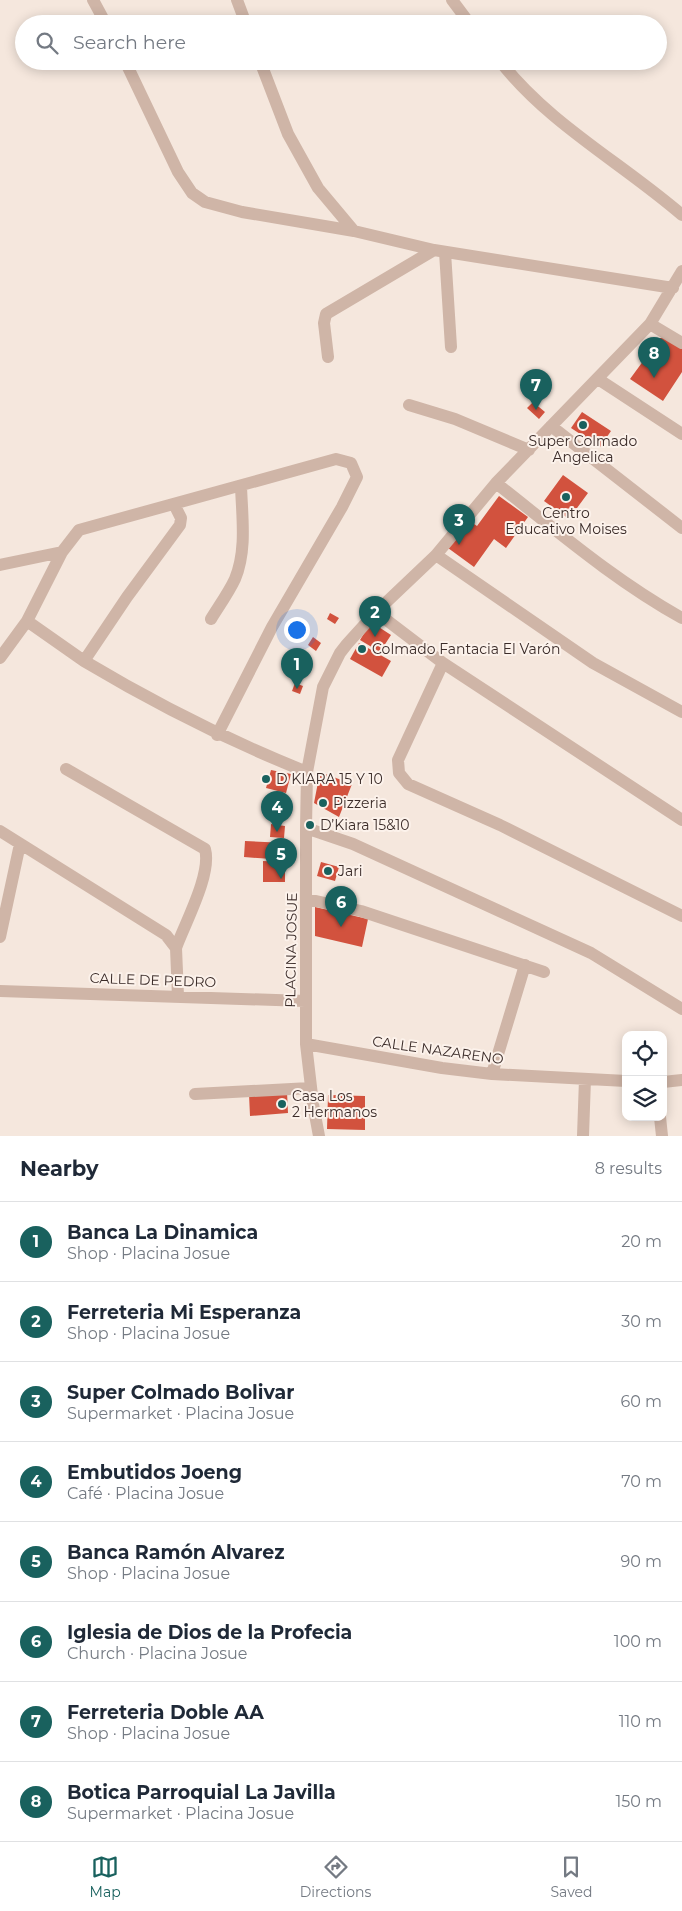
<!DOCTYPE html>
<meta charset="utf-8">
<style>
body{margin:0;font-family:Montserrat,sans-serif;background:#f6f6f7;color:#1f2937}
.controls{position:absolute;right:15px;bottom:15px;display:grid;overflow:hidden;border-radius:10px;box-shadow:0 2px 12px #0003}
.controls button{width:45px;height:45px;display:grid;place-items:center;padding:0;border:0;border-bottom:1px solid #e0e1e3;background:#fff;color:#1f2937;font:25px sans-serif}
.you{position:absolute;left:296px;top:629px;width:18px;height:18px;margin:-12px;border:4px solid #fff;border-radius:50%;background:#1a73e8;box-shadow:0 0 0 8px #1a73e833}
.badge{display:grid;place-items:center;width:32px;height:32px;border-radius:50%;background:#19615e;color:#fff;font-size:16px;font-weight:700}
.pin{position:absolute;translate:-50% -41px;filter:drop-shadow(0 1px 2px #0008)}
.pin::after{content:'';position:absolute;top:26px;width:18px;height:15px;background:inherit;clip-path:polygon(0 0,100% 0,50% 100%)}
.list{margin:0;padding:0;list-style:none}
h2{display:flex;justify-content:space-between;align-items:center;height:65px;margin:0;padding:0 20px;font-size:21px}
h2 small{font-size:16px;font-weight:400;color:#747a83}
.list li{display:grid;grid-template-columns:32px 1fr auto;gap:15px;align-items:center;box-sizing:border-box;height:80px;padding:0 20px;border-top:1px solid #e0e1e3}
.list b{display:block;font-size:19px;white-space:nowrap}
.list p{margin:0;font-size:16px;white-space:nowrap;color:#747a83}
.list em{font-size:16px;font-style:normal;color:#747a83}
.icon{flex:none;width:28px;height:28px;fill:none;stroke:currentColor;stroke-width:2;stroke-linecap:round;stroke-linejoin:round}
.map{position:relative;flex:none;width:682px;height:1136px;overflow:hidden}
.search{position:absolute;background:#fff;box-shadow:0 2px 12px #0003;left:15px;right:15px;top:15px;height:55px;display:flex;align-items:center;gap:12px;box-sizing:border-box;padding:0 18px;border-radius:28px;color:#747a83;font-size:19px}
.sheet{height:705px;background:#fff}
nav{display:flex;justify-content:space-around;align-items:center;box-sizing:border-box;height:70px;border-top:1px solid #e0e1e3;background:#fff;font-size:14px;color:#747a83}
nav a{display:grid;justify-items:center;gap:2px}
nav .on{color:#19615e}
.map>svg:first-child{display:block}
.building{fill:#d2523e}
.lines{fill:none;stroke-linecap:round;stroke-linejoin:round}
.minor{stroke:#cfb5a7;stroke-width:12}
.poi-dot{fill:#19615e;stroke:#fcf2eb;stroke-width:2}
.labels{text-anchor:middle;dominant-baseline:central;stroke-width:4;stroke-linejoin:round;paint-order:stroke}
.poi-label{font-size:14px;fill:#3b2c29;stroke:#fcf2eb;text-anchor:start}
.street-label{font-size:14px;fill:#3b2c29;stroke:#fcf2eb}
</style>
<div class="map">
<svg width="682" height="1136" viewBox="0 0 682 1136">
<rect width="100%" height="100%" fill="#f5e7dd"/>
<path class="building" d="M660,338h7l15,8v26l-19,29 -33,-22z
M533,402l12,10 -6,7 -12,-11z
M582,412l29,19 -11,16 -29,-19z
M563,475l25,18 -19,26 -25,-18z
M499,496l29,21 -22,31 -12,-9 -20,28 -26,-19 23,-26 6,4z
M330,613l9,5 -4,6 -8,-5z
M371,622l20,13 -11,17 -20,-12z
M313,637l8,6 -5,8 -8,-6z
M359,643l32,18 -9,16 -32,-18z
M295,683l8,3 -3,8 -8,-3z
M271,770l20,4 -5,19 -20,-5z
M320,772l32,12 -13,33 -25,-14z
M271,824l14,2 -1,12 -14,-1z
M245,841l41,2 -1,17 -41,-3z
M263,861l22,1v20h-22z
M321,862l18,5 -4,14 -18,-5z
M315,907l53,12 -6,28 -47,-11z
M287,1092l1,21 -38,3 -1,-22z
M328,1095l37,1v34l-38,-1z"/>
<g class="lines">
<path class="minor" d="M93,0l13,24
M237,0l9,24
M452,0l18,24
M125,61l53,111 14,21 13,9 37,10 112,19 80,19 239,38
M260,61l28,73 30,54 36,43
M500,61c49,63 122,102 182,154
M445,252l6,95
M650,324l32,19
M328,357l-4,-34 2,-9 108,-64
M598,379l84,55
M409,405l46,14 74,31
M551,426l131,102
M496,483c60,47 119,98 186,135
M174,504l7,14 -1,7 -53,72 -43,64c72,43 145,80 223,111
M436,555l157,108 89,49
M0,565l62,-13
M376,612l67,51 239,157
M211,619c8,-13 18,-27 24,-40 12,-29 7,-62 6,-93
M27,621l57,40
M0,658l27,-37 35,-69 17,-22 257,-71 15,4 6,14 -15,30 -70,120 -55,108
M443,663l-45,97 1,13 9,11 92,41 182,91
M66,769l139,80c7,25 -20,74 -29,99
M306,828l47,16 238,109 91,56
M0,831l166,104 10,13 2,48
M307,899l54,12 183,61
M0,937l20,-93
M0,991l305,10
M306,1044l136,24 50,6 134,7
M492,1074l33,-109
M663,1082l19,-2
M195,1094l115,-6
M660,1117l2,19
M319,1136l-6,-32 -7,-60v-216l1,-56 16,-85 17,-34 7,-9 29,-32 60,-57 60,-72 154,-159 32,-53
M583,1136l2,-57"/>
</g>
<g class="poi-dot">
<circle cx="583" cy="425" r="5"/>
<circle cx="566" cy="497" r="5"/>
<circle cx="362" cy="649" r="5"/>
<circle cx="266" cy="779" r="5"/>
<circle cx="323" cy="803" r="5"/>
<circle cx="310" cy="825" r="5"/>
<circle cx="328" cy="871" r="5"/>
<circle cx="282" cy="1104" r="5"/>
</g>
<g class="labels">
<g class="poi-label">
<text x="583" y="441" text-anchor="middle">Super Colmado<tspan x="583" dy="16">Angelica</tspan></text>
<text x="566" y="513" text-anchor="middle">Centro<tspan x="566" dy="16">Educativo Moises</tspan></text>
<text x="372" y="649">Colmado Fantacia El Varón</text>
<text x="276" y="779">D KIARA 15 Y 10</text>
<text x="333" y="803">Pizzeria</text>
<text x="320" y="825">D’Kiara 15&amp;10</text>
<text x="338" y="871">Jari</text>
<text x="292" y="1096">Casa Los<tspan x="292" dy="16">2 Hermanos</tspan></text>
</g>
<g class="street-label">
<text transform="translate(291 950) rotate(-89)">PLACINA JOSUE</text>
<text transform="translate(153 980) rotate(2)">CALLE DE PEDRO</text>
<text transform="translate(438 1050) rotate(8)">CALLE NAZARENO</text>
</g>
</g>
</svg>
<div class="controls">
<button><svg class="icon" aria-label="locate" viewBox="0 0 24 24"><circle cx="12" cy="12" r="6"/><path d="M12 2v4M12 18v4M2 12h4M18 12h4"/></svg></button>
<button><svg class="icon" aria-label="layers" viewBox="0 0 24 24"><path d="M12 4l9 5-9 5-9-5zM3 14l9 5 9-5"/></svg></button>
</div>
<div class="you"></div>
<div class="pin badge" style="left:297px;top:689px">1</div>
<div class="pin badge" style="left:375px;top:637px">2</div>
<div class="pin badge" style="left:459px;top:545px">3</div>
<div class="pin badge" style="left:277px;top:832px">4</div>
<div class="pin badge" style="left:281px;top:879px">5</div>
<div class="pin badge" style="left:341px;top:927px">6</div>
<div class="pin badge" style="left:536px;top:410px">7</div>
<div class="pin badge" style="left:654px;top:378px">8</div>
<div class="search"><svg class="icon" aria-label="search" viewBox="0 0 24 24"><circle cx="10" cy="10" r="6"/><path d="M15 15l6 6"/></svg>Search here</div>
</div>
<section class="sheet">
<h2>Nearby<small>8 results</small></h2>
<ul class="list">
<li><span class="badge">1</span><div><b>Banca La Dinamica</b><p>Shop · Placina Josue</p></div><em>20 m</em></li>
<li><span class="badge">2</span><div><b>Ferreteria Mi Esperanza</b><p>Shop · Placina Josue</p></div><em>30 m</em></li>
<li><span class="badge">3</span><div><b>Super Colmado Bolivar</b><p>Supermarket · Placina Josue</p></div><em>60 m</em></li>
<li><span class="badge">4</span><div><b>Embutidos Joeng</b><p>Café · Placina Josue</p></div><em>70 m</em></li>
<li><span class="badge">5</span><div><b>Banca Ramón Alvarez</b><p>Shop · Placina Josue</p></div><em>90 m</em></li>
<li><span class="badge">6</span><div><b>Iglesia de Dios de la Profecia</b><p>Church · Placina Josue</p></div><em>100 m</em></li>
<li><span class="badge">7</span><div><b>Ferreteria Doble AA</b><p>Shop · Placina Josue</p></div><em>110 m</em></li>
<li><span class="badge">8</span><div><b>Botica Parroquial La Javilla</b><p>Supermarket · Placina Josue</p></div><em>150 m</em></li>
</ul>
</section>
<nav>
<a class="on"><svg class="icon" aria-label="map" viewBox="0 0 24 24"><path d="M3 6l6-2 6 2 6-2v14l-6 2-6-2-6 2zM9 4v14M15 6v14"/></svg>Map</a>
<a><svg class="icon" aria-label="directions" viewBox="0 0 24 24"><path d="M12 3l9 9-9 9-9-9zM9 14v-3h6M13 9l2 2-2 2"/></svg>Directions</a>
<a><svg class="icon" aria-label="saved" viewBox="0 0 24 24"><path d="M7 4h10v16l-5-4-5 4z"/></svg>Saved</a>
</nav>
